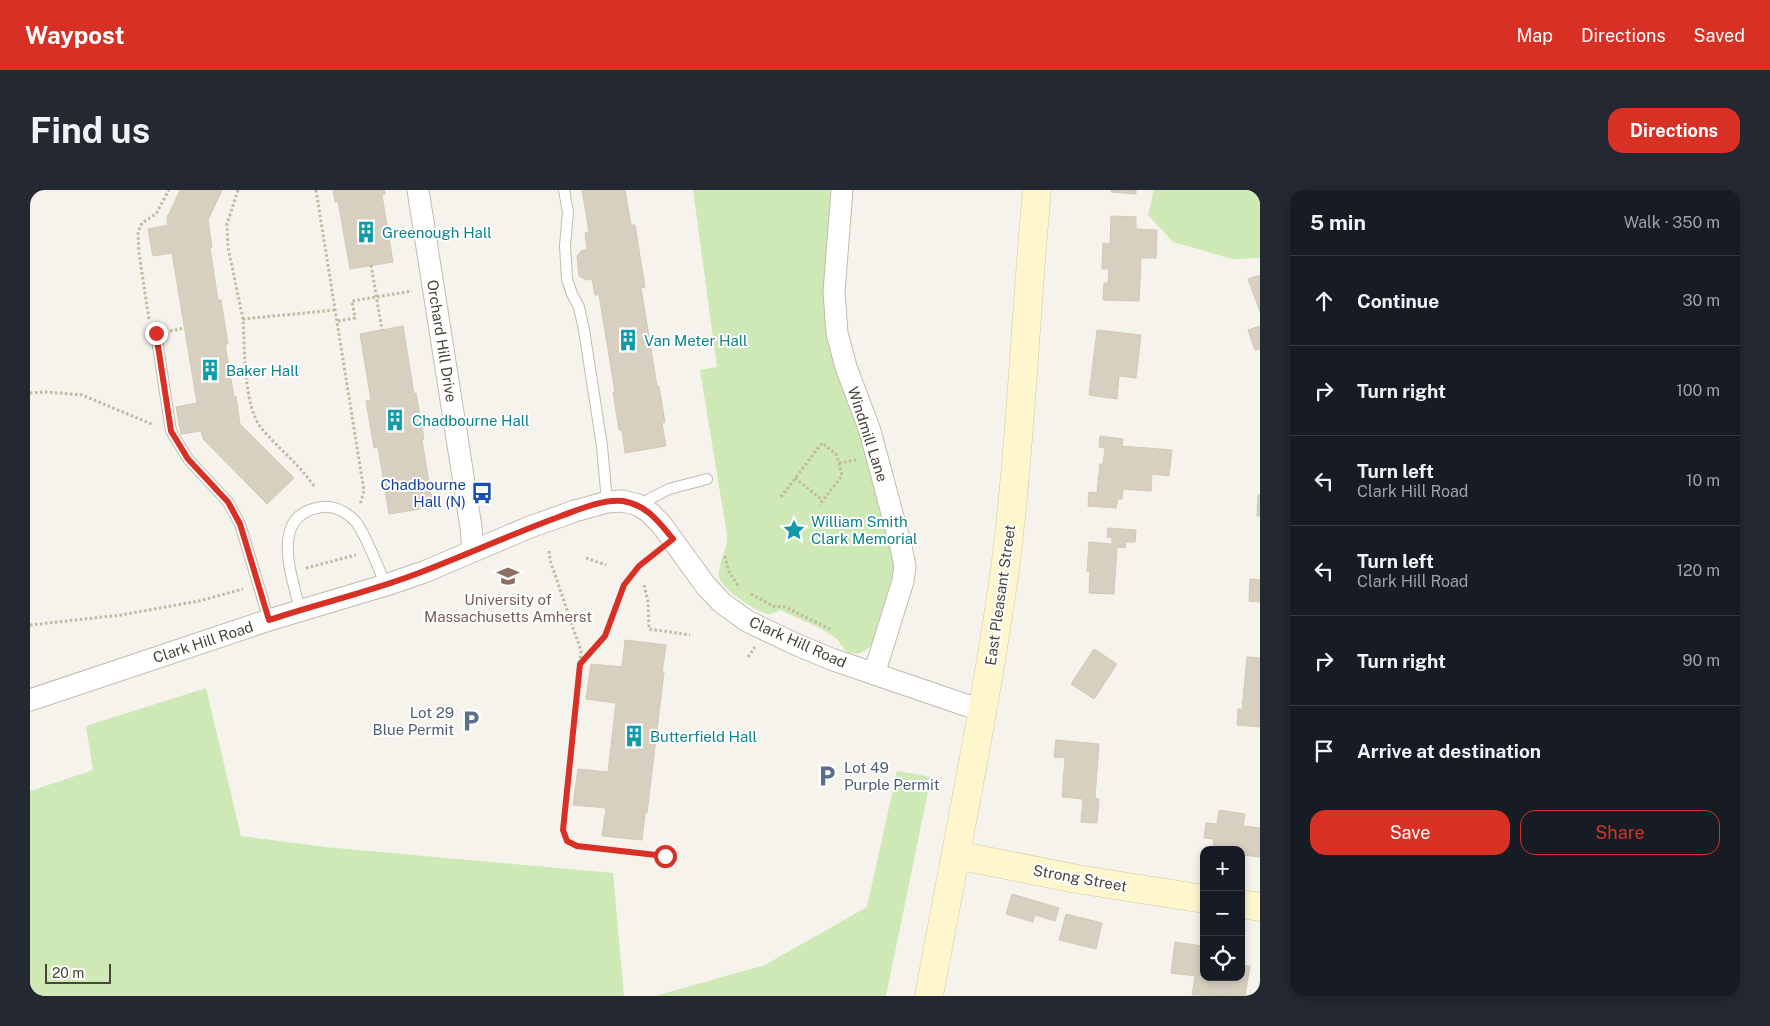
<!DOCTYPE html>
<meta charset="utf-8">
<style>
body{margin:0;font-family:"Public Sans",sans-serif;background:#242831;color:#f1f3f6}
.controls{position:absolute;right:15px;bottom:15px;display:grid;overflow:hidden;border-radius:10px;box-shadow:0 2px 8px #0003}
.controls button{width:45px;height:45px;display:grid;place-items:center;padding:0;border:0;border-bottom:1px solid #363941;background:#171b24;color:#f1f3f6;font:25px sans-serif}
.scale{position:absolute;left:15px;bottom:12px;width:66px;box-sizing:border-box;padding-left:5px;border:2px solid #4a4539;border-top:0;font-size:14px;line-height:18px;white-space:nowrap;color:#4a4539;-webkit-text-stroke:4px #fff;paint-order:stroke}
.stop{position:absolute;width:15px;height:15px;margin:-11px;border:4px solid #d93025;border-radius:50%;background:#fff}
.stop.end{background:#d93025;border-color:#fff;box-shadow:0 1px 5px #0008}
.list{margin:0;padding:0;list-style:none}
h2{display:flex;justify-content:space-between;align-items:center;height:65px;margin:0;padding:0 20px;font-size:21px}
h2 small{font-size:16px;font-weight:400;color:#9ea1a6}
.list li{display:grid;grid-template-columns:32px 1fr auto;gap:15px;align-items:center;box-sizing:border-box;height:90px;padding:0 20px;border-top:1px solid #363941}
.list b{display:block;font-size:19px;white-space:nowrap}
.list p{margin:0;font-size:16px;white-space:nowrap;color:#9ea1a6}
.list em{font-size:16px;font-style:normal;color:#9ea1a6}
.actions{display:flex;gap:10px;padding:15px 20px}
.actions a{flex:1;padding:11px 0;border:1px solid #d93025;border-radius:15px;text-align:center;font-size:18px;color:#d93025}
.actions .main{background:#d93025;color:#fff}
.icon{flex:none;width:28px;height:28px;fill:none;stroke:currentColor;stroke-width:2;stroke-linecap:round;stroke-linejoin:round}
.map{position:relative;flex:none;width:1230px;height:806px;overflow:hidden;border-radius:15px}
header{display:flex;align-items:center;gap:30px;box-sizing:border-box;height:70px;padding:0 25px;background:#d93025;color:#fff}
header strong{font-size:24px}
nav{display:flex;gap:28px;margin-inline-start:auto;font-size:18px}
.intro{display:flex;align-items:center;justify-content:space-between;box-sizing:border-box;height:120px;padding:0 30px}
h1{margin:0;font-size:35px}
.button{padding:12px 22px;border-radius:15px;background:#d93025;color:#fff;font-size:18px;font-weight:700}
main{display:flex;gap:30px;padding:0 30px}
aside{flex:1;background:#171b24;border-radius:15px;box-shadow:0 2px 8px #0003}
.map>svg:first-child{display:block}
.green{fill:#cee8b6}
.building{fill:#d7d0c1;stroke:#d2c9b4}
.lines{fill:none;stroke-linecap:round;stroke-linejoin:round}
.service-casing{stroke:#c1bcae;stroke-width:12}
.minor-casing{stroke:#c1bcae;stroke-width:23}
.secondary-casing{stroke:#d4c99c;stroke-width:29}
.path{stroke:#c3b99f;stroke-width:3;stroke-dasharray:2.5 2.5;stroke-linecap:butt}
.service{stroke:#fff;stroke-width:10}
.minor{stroke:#fff;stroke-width:21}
.secondary{stroke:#fef6cd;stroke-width:28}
.route{stroke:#d93025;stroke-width:6}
.labels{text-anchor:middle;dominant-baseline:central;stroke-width:4;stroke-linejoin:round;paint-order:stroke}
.culture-label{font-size:15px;fill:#0d838f;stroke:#fff;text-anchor:start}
.street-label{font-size:15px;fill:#4a4539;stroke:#fff}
.transit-label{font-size:15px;fill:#164399;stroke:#fff;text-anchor:end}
.education-label{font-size:15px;fill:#785e54;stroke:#fff}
.service-label{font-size:15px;fill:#4e5e75;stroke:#fff;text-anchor:end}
</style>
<header>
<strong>Waypost</strong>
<nav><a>Map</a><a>Directions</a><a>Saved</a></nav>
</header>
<div class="intro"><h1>Find us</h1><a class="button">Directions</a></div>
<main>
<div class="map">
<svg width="1230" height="806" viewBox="0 0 1230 806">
<rect width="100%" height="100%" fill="#f5f3ec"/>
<path class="green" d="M663,0h138l-7,105 13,72 27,79 30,118 -2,17 -19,60c-4,9 -12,14 -22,12 -9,-2 -10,-12 -17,-16 -15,-11 -37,-19 -54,-27 -3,2 -7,4 -11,4 -11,-1 -48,-25 -50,-37 -2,-13 9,-27 8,-42l-27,-165 17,-3z
M1124,0h106v68l-27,1 -60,-17 -25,-27z
M176,498l35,148 84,11 288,26 11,123h-594v-205l63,-21 -7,-44z
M867,581l34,6 -45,219h-231l110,-31 102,-58z"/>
<path class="building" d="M150,0h42l-14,30 4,27 -2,1 8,52h3l7,44h-3l9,53 2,-1 4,28 54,54 -27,26 -64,-65 -2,-8 -20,3 -5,-27 21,-4 -25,-150 -19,3 -5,-27 20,-4 -1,-7z
M303,0h51l1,4 -3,1 11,67 -43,7 -12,-68 -3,1z
M552,0h43l6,35h4l10,62 -4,1 16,98h2l6,36 -3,1 4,23 -41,7 -3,-23h-3l-6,-38h2l-16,-97h-4l-3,-16 -6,1 -7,-4 -2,-20 4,-5 6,-2 -2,-16 4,-1z
M1081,0h25v4l-25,-2z
M1081,26l25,1v12l21,1 -1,28h-15l-2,43 -36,-1 1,-17h4l1,-14h-7l1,-26 7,1z
M1230,85v37l-12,-33z
M373,136l11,68 2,-1 8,46 -2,1 11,67 -44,7 -11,-67 -4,1 -8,-47 5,-1 -11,-66z
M1230,136v23l-5,1 -7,-20z
M1067,140l44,5 -5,43 -17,-2 -2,23 -28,-4z
M1070,246l23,3 -1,7 50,4 -3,26 -17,-2 -1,17 -28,-2 -1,10h-4l-2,9 -28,-2 1,-14 8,1 3,-29h3l2,-16 -6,-1z
M1228,305h2v21h-3z
M1078,338l28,2 -1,12h-9l-1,6 -8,-1 -3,47 -25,-1 1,-21 -3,-1 2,-29 23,2v-6l-5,-1z
M1220,389l10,1v22l-11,-1z
M595,450l41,5 -4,27h2l-17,141h-2l-3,27 -40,-4 4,-28 -33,-3 5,-36 30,3 8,-69 -30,-4 5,-35 31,3z
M1064,459l23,15 -23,35 -23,-15z
M1217,467l13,1v69l-23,-2 1,-16 4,1z
M1026,550l43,4 -4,54 4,1 -2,24 -16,-1 2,-23 -21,-2 3,-39 -11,-1z
M1189,620l26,4 -2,12 17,2v29l-19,-2v-5l-3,-1 -25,-4 1,-6 -10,-1 2,-15 11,1z
M982,704l47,14 -4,13 -20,-6 -2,7 -27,-8z
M1036,724l36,9 -6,26 -37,-9z
M1145,752l28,4 -2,14h3v17h37v-12l9,1 -5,30 -53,-1 3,-19 -24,-3z"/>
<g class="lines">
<g class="service-casing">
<path id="service" d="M534,0l4,22 -3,34 2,33 5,15 7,13 5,23 18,116 5,56
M126,143l15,98 17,28 40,43 12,22 29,96
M608,315l31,-16 38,-10
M270,420c-8,-34 -32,-96 22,-103 12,-2 26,6 34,15 11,15 22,46 30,63"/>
</g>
<g class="minor-casing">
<path id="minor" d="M388,0l53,337 2,24
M812,0l-8,102 3,41 9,34 24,64 31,116 4,19 -2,15 -29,93
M0,510l239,-80 117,-35 38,-13 106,-45 45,-16 32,-9 16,-1 15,4 11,7 12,12 45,62 16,17 25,18 46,22 38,16 152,52"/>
</g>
<g class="secondary-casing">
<path id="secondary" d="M926,665l121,24 127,20
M1211,714l19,3
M899,806c26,-142 56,-284 76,-427 16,-126 20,-253 32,-379"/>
</g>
<path class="path" d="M208,0l-11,34 1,23 15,72
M286,0l48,301 -4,14
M0,1l2,-1
M341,75l11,65
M119,129l-10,-66 -1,-21 4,-9 14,-9 13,-24
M308,131l17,-3 -3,-17 60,-10
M140,141l14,-3
M0,203l17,-1 35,3 72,30
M809,273l17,-3
M765,288l27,22
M284,296c-16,-23 -35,-37 -52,-57 -19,-23 -17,-80 -19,-110l92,-9
M751,307l41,-54 15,12 5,21 -23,29
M519,361l1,9 31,91 -18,179 4,11 10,5 88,10
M695,366l4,16 10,15
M556,368l20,7
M276,378l50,-13
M614,395l4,17 1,27 41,6
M721,404l22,12 12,1 47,23
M0,435l91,-10 78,-14 44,-12
M718,467l7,-10
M550,474l25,-28 19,-51 15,-19 18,-14"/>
<use href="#service" class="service"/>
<use href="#minor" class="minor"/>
<use href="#secondary" class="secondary"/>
</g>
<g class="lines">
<path class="route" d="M126,143l15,98 17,28 40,43 12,22 29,96c51,-17 105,-29 155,-49 46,-18 91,-38 137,-55 19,-7 42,-17 62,-15 24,4 36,21 50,38l-34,27 -15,19 -19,51 -25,28 -17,166 4,11 10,5 88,10"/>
</g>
<defs>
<g id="building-bare" transform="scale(1.725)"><path d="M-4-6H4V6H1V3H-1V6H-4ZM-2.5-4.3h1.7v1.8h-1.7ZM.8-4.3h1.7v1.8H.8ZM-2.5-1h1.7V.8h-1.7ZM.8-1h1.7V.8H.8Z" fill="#0f9aa8" stroke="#fff" stroke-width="2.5" paint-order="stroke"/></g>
<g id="bus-bare" transform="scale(1.725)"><path d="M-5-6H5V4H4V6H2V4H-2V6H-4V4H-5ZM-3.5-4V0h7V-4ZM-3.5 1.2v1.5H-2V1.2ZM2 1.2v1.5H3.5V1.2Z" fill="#1a4fb4" stroke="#fff" stroke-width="2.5" paint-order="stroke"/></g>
<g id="sight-bare" transform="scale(1.725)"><path d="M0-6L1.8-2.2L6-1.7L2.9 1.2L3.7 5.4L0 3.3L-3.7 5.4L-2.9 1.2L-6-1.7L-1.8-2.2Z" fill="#0f9aa8" stroke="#fff" stroke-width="2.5" paint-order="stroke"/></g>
<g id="university-bare" transform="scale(1.725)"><path d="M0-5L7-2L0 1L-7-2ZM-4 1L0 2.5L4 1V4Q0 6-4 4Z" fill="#8d6e63" stroke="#fff" stroke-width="2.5" paint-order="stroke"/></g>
<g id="parking-bare" transform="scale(1.725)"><path d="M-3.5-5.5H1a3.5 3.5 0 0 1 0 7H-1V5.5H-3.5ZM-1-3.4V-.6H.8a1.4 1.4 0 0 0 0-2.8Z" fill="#5c6f8a" stroke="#fff" stroke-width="2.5" paint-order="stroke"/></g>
</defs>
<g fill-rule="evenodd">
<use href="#building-bare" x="336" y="42"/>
<use href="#building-bare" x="598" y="150"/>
<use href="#building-bare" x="180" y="180"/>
<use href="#building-bare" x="365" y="230"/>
<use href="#bus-bare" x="452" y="303"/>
<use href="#sight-bare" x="764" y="340"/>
<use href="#university-bare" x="478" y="386"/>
<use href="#parking-bare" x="441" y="531"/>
<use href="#building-bare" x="604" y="546"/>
<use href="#parking-bare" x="797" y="586"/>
</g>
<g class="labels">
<g class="culture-label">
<text x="352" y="42">Greenough Hall</text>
<text x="614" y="150">Van Meter Hall</text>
<text x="196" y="180">Baker Hall</text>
<text x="382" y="230">Chadbourne Hall</text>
<text x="781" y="331">William Smith<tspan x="781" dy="17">Clark Memorial</tspan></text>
<text x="620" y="546">Butterfield Hall</text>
</g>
<g class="street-label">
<text transform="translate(412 151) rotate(81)">Orchard Hill Drive</text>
<text transform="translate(838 244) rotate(72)">Windmill Lane</text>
<text transform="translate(970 405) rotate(-82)">East Pleasant Street</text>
<text transform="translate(173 452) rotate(-18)">Clark Hill Road</text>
<text transform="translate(768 452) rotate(24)">Clark Hill Road</text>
<text transform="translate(1050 688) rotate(10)">Strong Street</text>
</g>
<g class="transit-label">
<text x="436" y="294">Chadbourne<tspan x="436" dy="17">Hall (N)</tspan></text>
</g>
<g class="education-label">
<text x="478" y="409">University of<tspan x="478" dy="17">Massachusetts Amherst</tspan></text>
</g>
<g class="service-label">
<text x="424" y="522">Lot 29<tspan x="424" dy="17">Blue Permit</tspan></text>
<text x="814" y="577" text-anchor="start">Lot 49<tspan x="814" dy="17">Purple Permit</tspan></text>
</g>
</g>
</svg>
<div class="controls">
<button>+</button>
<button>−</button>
<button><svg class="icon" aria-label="locate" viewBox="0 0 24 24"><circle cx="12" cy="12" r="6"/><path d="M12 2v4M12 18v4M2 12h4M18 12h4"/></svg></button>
</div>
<div class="scale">20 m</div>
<div class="stop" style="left:635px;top:666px"></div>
<div class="stop end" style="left:126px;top:143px"></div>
</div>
<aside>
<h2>5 min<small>Walk · 350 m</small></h2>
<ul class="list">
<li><svg class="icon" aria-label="ahead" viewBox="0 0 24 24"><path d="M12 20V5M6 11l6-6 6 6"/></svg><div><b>Continue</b></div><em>30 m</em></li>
<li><svg class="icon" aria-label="right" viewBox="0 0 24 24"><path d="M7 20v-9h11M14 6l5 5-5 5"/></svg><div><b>Turn right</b></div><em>100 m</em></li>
<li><svg class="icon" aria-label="left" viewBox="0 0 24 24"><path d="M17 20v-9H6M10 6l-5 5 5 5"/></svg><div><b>Turn left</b><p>Clark Hill Road</p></div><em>10 m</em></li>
<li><svg class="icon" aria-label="left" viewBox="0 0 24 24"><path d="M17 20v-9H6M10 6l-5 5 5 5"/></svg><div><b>Turn left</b><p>Clark Hill Road</p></div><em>120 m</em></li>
<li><svg class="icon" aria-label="right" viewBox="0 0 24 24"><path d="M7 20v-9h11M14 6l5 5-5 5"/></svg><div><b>Turn right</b></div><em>90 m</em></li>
<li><svg class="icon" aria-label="arrive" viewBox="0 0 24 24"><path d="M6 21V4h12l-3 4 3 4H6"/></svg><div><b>Arrive at destination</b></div></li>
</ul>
<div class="actions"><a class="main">Save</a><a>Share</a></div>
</aside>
</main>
